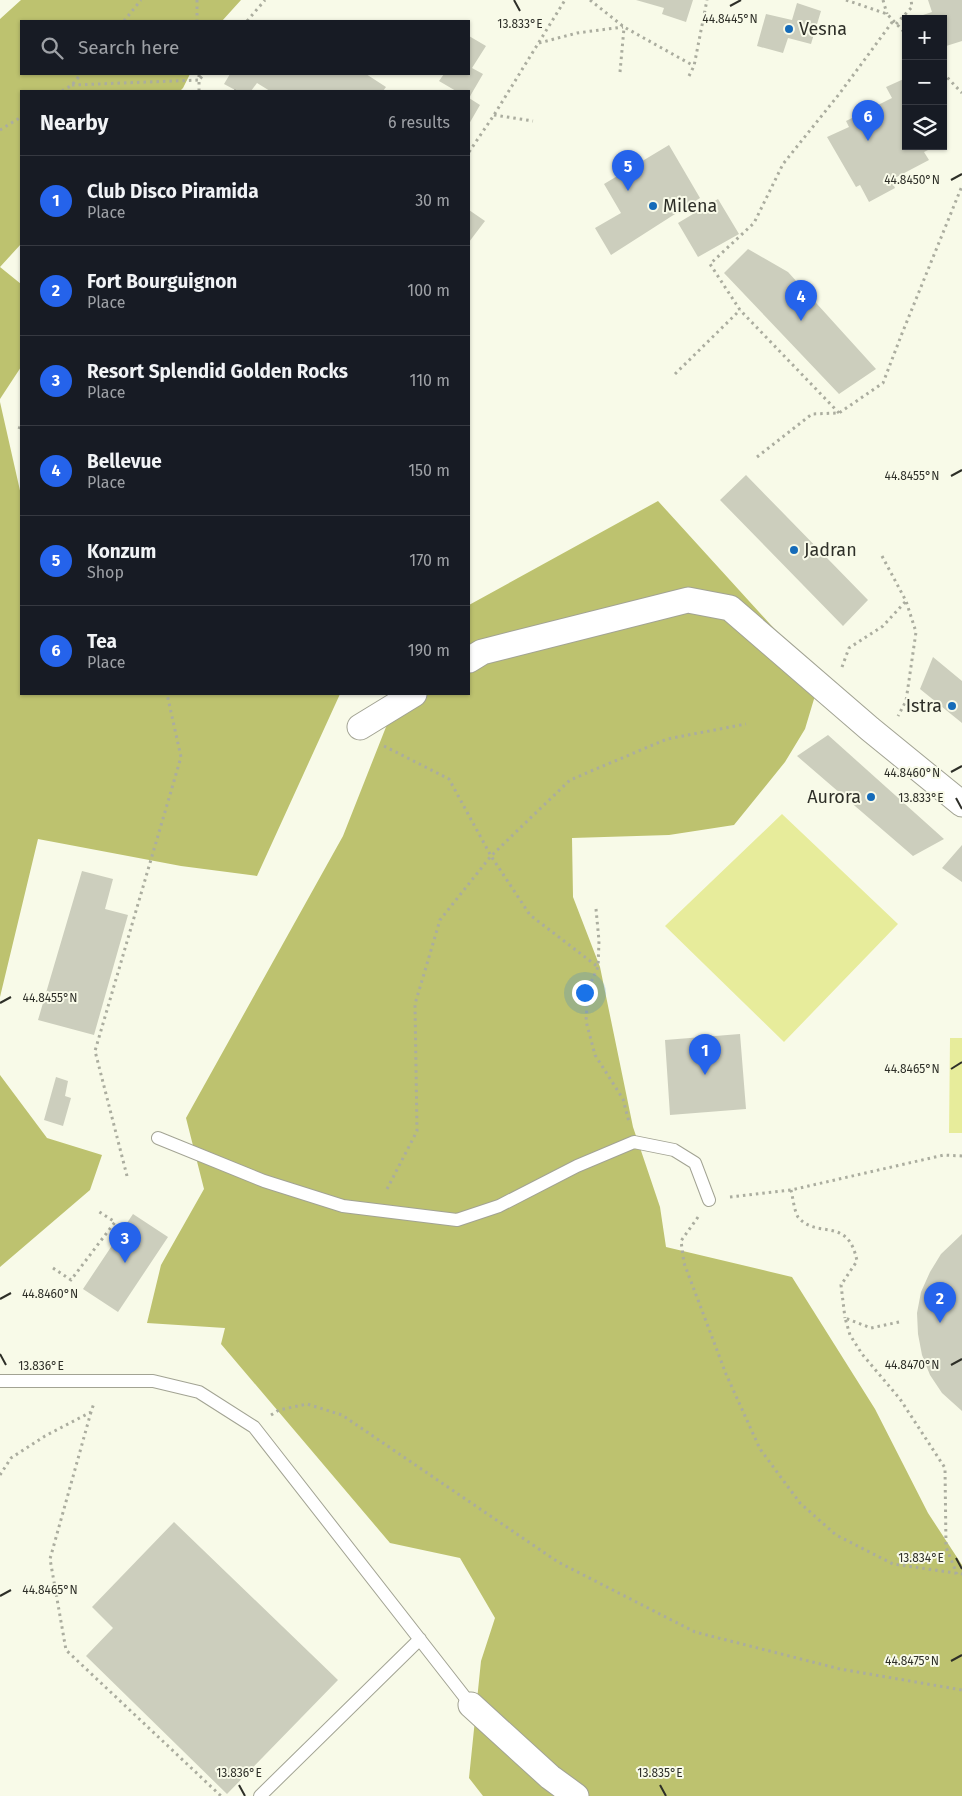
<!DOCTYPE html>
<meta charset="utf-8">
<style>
body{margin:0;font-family:"Fira Sans",sans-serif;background:#20242c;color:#f1f3f6}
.controls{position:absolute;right:15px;top:15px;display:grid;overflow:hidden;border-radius:0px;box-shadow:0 1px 4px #0004}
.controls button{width:45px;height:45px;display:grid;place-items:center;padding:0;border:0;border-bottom:1px solid #363941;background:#171b24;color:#f1f3f6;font:25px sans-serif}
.you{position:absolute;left:584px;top:992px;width:18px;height:18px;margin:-12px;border:4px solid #fff;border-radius:50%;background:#1a73e8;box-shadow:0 0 0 8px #1a73e833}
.badge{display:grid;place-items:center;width:32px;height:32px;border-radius:50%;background:#2563eb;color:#fff;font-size:16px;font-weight:700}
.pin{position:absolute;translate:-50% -41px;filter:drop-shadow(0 1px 2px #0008)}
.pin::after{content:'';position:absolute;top:26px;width:18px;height:15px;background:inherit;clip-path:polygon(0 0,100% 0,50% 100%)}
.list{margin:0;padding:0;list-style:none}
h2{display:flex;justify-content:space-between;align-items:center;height:65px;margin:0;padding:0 20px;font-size:21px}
h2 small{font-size:16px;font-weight:400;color:#9ea1a6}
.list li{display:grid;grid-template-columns:32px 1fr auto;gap:15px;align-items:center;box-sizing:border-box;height:90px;padding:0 20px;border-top:1px solid #363941}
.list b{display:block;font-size:19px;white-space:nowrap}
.list p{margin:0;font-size:16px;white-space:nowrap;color:#9ea1a6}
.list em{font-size:16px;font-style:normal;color:#9ea1a6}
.icon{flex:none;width:28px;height:28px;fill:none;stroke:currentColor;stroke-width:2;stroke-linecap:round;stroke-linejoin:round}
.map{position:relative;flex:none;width:962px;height:1796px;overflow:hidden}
.search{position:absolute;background:#171b24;box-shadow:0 1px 4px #0004;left:20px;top:20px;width:450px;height:55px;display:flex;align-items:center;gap:12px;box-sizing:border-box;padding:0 18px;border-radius:0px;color:#9ea1a6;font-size:19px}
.panel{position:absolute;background:#171b24;box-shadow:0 1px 4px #0004;left:20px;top:90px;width:450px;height:605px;border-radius:0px}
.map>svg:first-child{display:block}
.green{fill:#e7ec9b}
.forest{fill:#bdc26f}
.building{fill:#cccebd}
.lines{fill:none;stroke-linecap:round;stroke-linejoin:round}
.service-casing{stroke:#a2a393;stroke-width:14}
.minor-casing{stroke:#a2a393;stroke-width:27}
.path{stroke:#abad9f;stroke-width:3;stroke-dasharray:2.5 4;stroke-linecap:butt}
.service{stroke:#fff;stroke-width:12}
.minor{stroke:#fff;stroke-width:25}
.ticks{fill:none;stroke:#2e2f28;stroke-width:2}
.poi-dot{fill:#156bb9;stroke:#f8fae8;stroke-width:2}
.labels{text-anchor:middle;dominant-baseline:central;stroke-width:4;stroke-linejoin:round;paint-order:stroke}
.poi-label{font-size:18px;fill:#2e2f28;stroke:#f8fae8;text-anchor:start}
.ticks-label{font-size:12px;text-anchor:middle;fill:#2e2f28;stroke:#f8fae8;stroke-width:4;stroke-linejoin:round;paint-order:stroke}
</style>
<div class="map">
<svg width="962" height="1796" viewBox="0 0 962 1796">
<rect width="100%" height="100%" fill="#f8fae8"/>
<path class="green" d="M782,814l116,110 -114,118 -119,-116z
M950,1038h12v95h-13z"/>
<path class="forest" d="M21,0h220l-19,21h-201v53h169l-7,14 -3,3h-159v153l-21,23 21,17v83l-21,32v-380z
M0,402l21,93v199h319l-83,182 -76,-10 -143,-27 -38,158z
M658,501l162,178 -15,50 -20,33 -51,63 -65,10 -97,3 1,59 27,70 33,160 27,80 6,40 126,30 83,132 53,104 34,52v231h-479l-14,-18 12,-117 14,-43 -35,-60 -70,-15 -169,-199 4,-16 -78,-5 14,-58 43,-76 -18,-71 157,-282 56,-142h70v-89z
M0,1075l47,63 55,17 -12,35 -90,77z"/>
<path class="building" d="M636,0h57l-7,22 -24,-8 2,-6z
M928,0h34v41l-19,6v-28h-19l-1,-4 9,-3z
M797,3l24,8 -10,33 -23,-6 -5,15 -26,-7 9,-32 26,6z
M469,36l17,10 -14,22 11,6 -14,24 11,7 -11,19v-33h-13l-17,-10 5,-7h25z
M230,74h136l20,13 -3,4h-113l-13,-8 -6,8h-14l-13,-7z
M906,78v68h30l-12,6 5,8 -38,20 4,8 -26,14 -9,-17 -4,2 -29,-50 22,-10 -3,-6 46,-23 -6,-11z
M669,145l31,53 -89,57 -16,-27 26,-15 -17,-29z
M718,199l21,35 -41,23 -20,-34z
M469,210l16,11 -16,21z
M748,249l40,23 88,97 -37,25 -115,-121z
M746,475l122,125 -25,26 -123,-126z
M933,657l29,24v42l-42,-34z
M828,735l116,104 -31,17 -116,-100z
M962,845v37l-20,-14z
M82,871l31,8 -8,30 23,6 -34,120 -56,-15z
M740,1034l6,75 -76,6 -5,-75z
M56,1077l12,4 -3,15 6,2 -8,28 -19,-6z
M133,1214l35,23 -50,75 -35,-23z
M962,1234v177l-20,-18 -12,-18 -8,-20 -4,-21 -1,-21 4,-21 9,-20 11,-18z
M174,1522l164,158 -111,114 -141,-138 27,-28 -21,-21z"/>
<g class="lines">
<g class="service-casing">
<path id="service" d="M158,1138l106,43 79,25 114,14 42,-14 78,-40 57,-24 40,8 21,13 14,37
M0,1381h153l46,11 55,35 217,278
M260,1796l160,-157"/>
</g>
<g class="minor-casing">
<path id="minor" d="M469,660l13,-8 206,-52 42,8 140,121 92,75
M360,727l54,-33
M471,1705l79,72 26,19"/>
</g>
<path class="path" d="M197,0v21
M590,0l34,27 70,39
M846,0l41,14 19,20
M883,0l4,14
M124,21l17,-21
M247,21l18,-21
M896,24l16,-17 -1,-7
M539,43l38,-10 46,-6
M620,72l4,-44
M943,73l19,20
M689,76l5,-10 13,-66
M72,85l127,-5v-6
M62,91l10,-6 9,-11
M199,91v-11l5,-6
M235,91l1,-1
M494,115l39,6
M0,130l21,-13
M469,152l25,-37 71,-115
M675,374l65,-64
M839,413l-99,-103 -30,-46 44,-41 29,-59 57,-71 53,-72
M19,429l2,-5
M757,457l55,-43 27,-1 44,-30 18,-47 61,-150
M882,556l24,45 10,31 -10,69 -8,15
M842,667l7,-19 34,-22 23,-25
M384,746l65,33 42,77 39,59 68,52
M596,909l3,32 -1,26 -10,22 -2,32 9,34 28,44 6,23
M127,1176l-32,-125 86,-294 -14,-63
M387,1189l30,-58 -2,-127 25,-84 51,-64 79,-76 97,-41 79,-15
M791,1190c2,8 3,20 7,27 19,23 50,-2 59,44l-16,24 4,33
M730,1197l61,-7 153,-35 18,1
M698,1217l-17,24 3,22 42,111 34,75 40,54 36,32 57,29 69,10
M53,1268l18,12 44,-58 -17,-11
M899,1322l-28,6 -26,-10 5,17 12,19 38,45 45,69 1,79 11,27
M91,1412l-41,147 16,91 155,146
M271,1415l8,-5 28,-6 35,11 216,147 137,70 145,37 122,21
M0,1475l11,-17 34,-22 46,-24 3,-9"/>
<use href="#service" class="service"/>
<use href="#minor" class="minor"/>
</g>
<path class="ticks" d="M514,0l6,11M730,6l11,-6M951,180l11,-6M951,476l11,-6M951,772l11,-6M956,798l6,11M0,1003l11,-6M951,1069l11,-7M0,1299l11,-6M0,1354l6,11M951,1365l11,-6M956,1558l6,11M0,1596l11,-6M951,1661l11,-6M239,1785l6,11M660,1785l6,11"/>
<g class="poi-dot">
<circle cx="789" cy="29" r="5"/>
<circle cx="653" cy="206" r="5"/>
<circle cx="794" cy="550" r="5"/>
<circle cx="952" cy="706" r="5"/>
<circle cx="871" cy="797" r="5"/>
</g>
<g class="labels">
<g class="poi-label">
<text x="799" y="29">Vesna</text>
<text x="663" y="206">Milena</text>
<text x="804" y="550">Jadran</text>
<text x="942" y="706" text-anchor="end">Istra</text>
<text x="861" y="797" text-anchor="end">Aurora</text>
</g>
</g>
<g class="ticks-label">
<text x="730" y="23">44.8445°N</text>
<text x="520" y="28">13.833°E</text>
<text x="912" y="184">44.8450°N</text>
<text x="912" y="480">44.8455°N</text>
<text x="912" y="777">44.8460°N</text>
<text x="921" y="802">13.833°E</text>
<text x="50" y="1002">44.8455°N</text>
<text x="912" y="1073">44.8465°N</text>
<text x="50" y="1298">44.8460°N</text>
<text x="912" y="1369">44.8470°N</text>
<text x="41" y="1370">13.836°E</text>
<text x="921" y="1562">13.834°E</text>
<text x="50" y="1594">44.8465°N</text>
<text x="912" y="1665">44.8475°N</text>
<text x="239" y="1777">13.836°E</text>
<text x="660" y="1777">13.835°E</text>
</g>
</svg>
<div class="controls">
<button>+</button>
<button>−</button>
<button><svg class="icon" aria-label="layers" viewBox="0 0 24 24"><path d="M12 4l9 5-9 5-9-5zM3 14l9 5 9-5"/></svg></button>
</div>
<div class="you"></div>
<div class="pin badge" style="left:705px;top:1075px">1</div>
<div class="pin badge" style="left:940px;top:1323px">2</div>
<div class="pin badge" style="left:125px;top:1263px">3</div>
<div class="pin badge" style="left:801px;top:321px">4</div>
<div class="pin badge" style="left:628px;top:191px">5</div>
<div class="pin badge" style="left:868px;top:141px">6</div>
<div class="search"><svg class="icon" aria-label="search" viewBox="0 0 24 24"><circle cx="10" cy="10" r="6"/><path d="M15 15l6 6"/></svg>Search here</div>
<section class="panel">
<h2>Nearby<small>6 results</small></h2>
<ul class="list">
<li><span class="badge">1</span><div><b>Club Disco Piramida</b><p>Place</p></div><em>30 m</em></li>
<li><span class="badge">2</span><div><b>Fort Bourguignon</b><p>Place</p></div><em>100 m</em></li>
<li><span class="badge">3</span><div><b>Resort Splendid Golden Rocks</b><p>Place</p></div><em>110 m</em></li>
<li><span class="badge">4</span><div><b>Bellevue</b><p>Place</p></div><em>150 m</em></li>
<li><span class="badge">5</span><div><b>Konzum</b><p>Shop</p></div><em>170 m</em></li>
<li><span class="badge">6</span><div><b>Tea</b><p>Place</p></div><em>190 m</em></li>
</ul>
</section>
</div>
